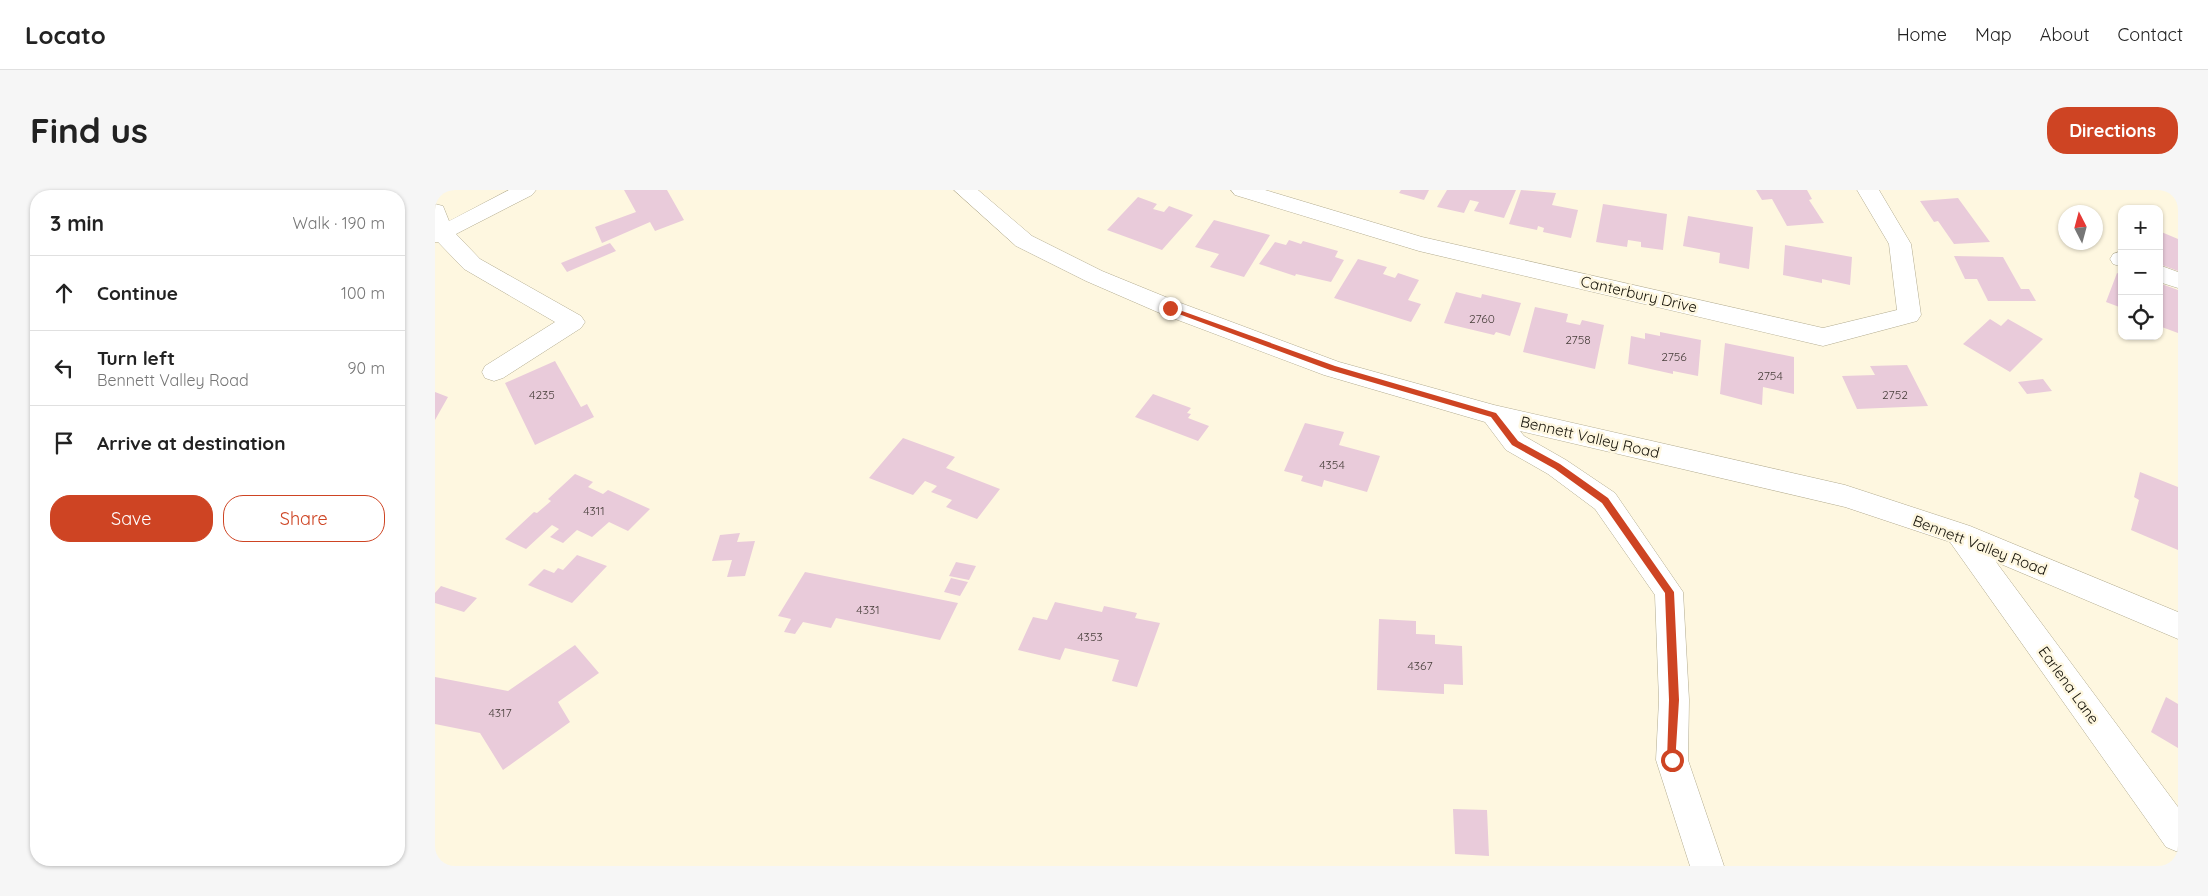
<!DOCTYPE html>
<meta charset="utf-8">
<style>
body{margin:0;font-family:Quicksand,sans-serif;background:#f6f6f6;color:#222}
.controls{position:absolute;right:15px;top:15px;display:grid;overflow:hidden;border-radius:10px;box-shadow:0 1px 4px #0004}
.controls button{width:45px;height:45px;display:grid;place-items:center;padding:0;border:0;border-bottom:1px solid #e0e0e0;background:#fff;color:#222;font:25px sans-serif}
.compass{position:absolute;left:1623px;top:15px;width:45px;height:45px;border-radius:50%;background:#fff;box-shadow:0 1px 4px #0004;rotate:354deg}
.stop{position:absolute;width:15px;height:15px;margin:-11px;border:4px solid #ce4423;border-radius:50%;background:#fff}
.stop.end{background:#ce4423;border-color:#fff;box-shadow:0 1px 5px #0008}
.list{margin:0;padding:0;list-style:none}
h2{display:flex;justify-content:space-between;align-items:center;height:65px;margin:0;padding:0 20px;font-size:21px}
h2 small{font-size:16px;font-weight:400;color:#767676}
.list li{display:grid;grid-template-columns:32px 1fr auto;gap:15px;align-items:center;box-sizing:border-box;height:75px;padding:0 20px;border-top:1px solid #e0e0e0}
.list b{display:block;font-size:19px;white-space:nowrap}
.list p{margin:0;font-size:16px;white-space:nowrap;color:#767676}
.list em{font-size:16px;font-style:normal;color:#767676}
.actions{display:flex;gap:10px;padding:15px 20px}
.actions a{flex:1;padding:11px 0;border:1px solid #ce4423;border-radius:20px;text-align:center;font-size:18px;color:#ce4423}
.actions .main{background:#ce4423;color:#fff}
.icon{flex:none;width:28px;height:28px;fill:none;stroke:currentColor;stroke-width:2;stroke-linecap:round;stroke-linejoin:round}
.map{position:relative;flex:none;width:1743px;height:676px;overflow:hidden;border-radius:20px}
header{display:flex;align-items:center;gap:30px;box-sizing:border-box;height:70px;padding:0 25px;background:#fff;border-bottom:1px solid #e0e0e0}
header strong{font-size:24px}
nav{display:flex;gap:28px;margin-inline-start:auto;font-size:18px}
.intro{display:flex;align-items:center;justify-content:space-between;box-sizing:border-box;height:120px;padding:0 30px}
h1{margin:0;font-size:35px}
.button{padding:12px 22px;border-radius:20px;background:#ce4423;color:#fff;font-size:18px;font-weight:700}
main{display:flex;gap:30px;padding:0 30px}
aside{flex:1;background:#fff;border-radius:20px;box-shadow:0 1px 4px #0004}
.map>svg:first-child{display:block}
.building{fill:#e9cbda}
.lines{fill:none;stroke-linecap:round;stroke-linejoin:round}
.minor-casing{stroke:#b3ac90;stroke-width:1}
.minor{fill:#fff;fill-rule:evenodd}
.route{fill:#ce4423}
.labels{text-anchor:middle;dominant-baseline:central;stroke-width:5;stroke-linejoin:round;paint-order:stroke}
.number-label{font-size:12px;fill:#483f3b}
.street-label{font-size:15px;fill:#131006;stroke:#fef7e0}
</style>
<header>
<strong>Locato</strong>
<nav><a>Home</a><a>Map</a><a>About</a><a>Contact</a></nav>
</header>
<div class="intro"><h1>Find us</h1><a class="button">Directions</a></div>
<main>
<aside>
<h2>3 min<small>Walk · 190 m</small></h2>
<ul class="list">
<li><svg class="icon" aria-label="ahead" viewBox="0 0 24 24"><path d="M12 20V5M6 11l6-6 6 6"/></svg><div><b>Continue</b></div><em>100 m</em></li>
<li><svg class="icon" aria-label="left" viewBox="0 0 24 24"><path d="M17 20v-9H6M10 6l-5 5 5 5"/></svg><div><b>Turn left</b><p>Bennett Valley Road</p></div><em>90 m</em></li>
<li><svg class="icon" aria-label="arrive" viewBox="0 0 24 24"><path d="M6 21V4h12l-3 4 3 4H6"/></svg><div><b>Arrive at destination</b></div></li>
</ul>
<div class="actions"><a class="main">Save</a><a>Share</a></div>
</aside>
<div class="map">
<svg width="1743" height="676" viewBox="0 0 1743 676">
<rect width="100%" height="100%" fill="#fef7e0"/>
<path class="building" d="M189,0h43l17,30 -29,11 -5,-9 -48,21 -7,-16 41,-15z
M966,0h28l-5,10 -25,-7z
M1012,0h69l-12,28 -30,-7 5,-9 -9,-2 -6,13 -27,-6z
M1086,0l35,3 -4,12 26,5 -7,28 -28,-6 1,-4 -6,-2 -1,4 -28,-6z
M1321,0h51l5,9 -3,1 15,23 -37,3 -15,-27 -10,1z
M703,7l19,7 -4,5 11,3 5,-6 24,9 -31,35 -55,-20z
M1523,8l32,44 -36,2 -16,-23 -4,1 -14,-21z
M1168,14l64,10 -4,36 -22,-3v-5l-13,-2 -1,7 -31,-5z
M1253,26l65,11 -4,42 -30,-6 1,-10 -37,-7z
M779,30l56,15 -26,42 -34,-10 9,-13 -24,-7z
M1724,41l19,8v32l-19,-7z
M854,50l12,4 2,-3 35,10 -3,6 9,3 -13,22 -35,-8 -1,2 -36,-12 16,-22 11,3z
M175,53l6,8 -49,21 -6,-9z
M1350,55l67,12 -2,28 -28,-6v4l-39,-8z
M1519,66l49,1 18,32h8l7,12h-48l-11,-22h-12z
M923,69l29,8 -4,7 12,4 3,-5 21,7 -11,20 13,4 -10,18 -77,-24z
M1682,83l5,2v33l-16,-6z
M1724,93l19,7v43l-19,-7z
M1021,102l25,6 1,-4 39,9 -11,33 -14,-4 -2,3 -50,-12z
M1100,117l33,7 -2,8 14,3 2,-5 22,5 -9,44 -72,-17z
M1555,129l11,7 7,-7 35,20 -33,33 -47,-28z
M1225,142l41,8 -3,36 -25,-5v3l-45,-10 3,-28 14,3v-6l15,3z
M1290,153l69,14v37l-31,-7 -1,18 -42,-11z
M120,171l26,46 6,-3 7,13 -59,28 -30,-62z
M1472,175l21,41 -71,3 -15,-33 33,-1 -5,-9z
M1608,189l9,12 -25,3 -9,-12z
M0,202l13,5 -13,23z
M718,204l38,14 -4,5 4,1 -3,4 21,8 -11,15 -63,-24z
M870,233l39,9 -5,13 41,11 -13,36 -43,-12 -2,7 -21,-6 2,-5 -19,-5z
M468,248l52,19 -9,11 54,21 -23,30 -31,-12 6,-7 -21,-8 6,-6 -12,-5 -12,14 -44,-17z
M1705,282l38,15v63l-47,-20 8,-30 -5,-3z
M140,284l18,8 -5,5 15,7 5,-4 42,19 -22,22 -19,-9 -17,15 -15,-7 -14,13 -13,-6 9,-8 -7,-4 -26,24 -21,-10 29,-27 3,1 14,-12 -3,-2z
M305,343l-3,9 18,-1 -10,35 -18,1 5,-17 -20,1 8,-26z
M142,365l30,11 -35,37 -44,-18 16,-16 10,4 4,-5 5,2z
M521,372l20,4 -7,14 -20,-4z
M370,382l153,31 -18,37 -104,-22 -5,10 -28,-6 -8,12 -11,-2 7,-13 -13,-3z
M516,388l17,4 -8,14 -16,-4z
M6,396l36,12 -13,14 -29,-9v-10z
M620,412l47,10 2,-6 33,7 -2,5 25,5 -23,64 -25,-6 7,-21 -54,-12 -5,12 -42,-10 15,-33 14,3z
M944,429l37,2v13l19,1v9l27,2 1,39 -19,-1v10l-67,-4z
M140,455l24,28 -41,29 12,20 -67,48 -23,-37 -45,-9v-47l73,14z
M1731,507l12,7v44l-27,-16z
M1018,619l34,1 2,46 -34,-2z"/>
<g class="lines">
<g class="minor-casing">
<path id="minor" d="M74,0h27l-4,5 -76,39 24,25 101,57 4,6 -4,6 -78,50 -9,3 -9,-3 -3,-6 3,-6 70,-44 -91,-53 -26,-27h-3v-38l8,2 6,15z
M519,0h24l54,46 70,35 76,31 161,60 155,43 351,80 125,41 208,86v27l-182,-77 182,245v45l-12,-5 -216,-305 -105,-35 -325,-76 4,5 42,24 49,33 68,99 6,108 -1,60 36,106h-34l-34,-106 3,-60 -4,-105 -60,-86 -47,-35 -42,-24 -21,-28 -161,-47 -162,-61 -76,-33 -70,-35z
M796,0h34l157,47 401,91 74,-18 -8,-66 -32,-54h22l32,54 10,71 -4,6 -94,25 -404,-95 -184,-56z
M1687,61v16l-9,-3 -3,-5 3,-5z
M1724,75l19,7v16l-19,-6z"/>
</g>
<use href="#minor" class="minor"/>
</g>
<path class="route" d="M733,116l167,60 161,47 22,28 42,23 48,34 66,94 5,108 -4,64 -3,1 -5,-5 2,-60 -4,-107 -63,-90 -47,-34 -43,-24 -21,-28 -161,-47 -162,-60z"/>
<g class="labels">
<g class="number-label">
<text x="1047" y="128">2760</text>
<text x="1143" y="149">2758</text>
<text x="1239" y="166">2756</text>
<text x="1335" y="185">2754</text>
<text x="107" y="204">4235</text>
<text x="1460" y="204">2752</text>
<text x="897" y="274">4354</text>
<text x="159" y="320">4311</text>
<text x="433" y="419">4331</text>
<text x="655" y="446">4353</text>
<text x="985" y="475">4367</text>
<text x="65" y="522">4317</text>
</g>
<g class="street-label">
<text transform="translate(1204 104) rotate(13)">Canterbury Drive</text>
<text transform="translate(1155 247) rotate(13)">Bennett Valley Road</text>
<text transform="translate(1545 355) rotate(21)">Bennett Valley Road</text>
<text transform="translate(1634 495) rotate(54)">Earlena Lane</text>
</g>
</g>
</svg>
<div class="controls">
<button>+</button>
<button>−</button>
<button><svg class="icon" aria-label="locate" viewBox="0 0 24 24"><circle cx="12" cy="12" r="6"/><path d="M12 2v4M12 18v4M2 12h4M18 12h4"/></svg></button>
</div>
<svg class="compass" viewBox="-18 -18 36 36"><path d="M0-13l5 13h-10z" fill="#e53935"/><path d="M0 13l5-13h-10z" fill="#767676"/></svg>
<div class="stop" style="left:1237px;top:570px"></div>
<div class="stop end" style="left:735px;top:118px"></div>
</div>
</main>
